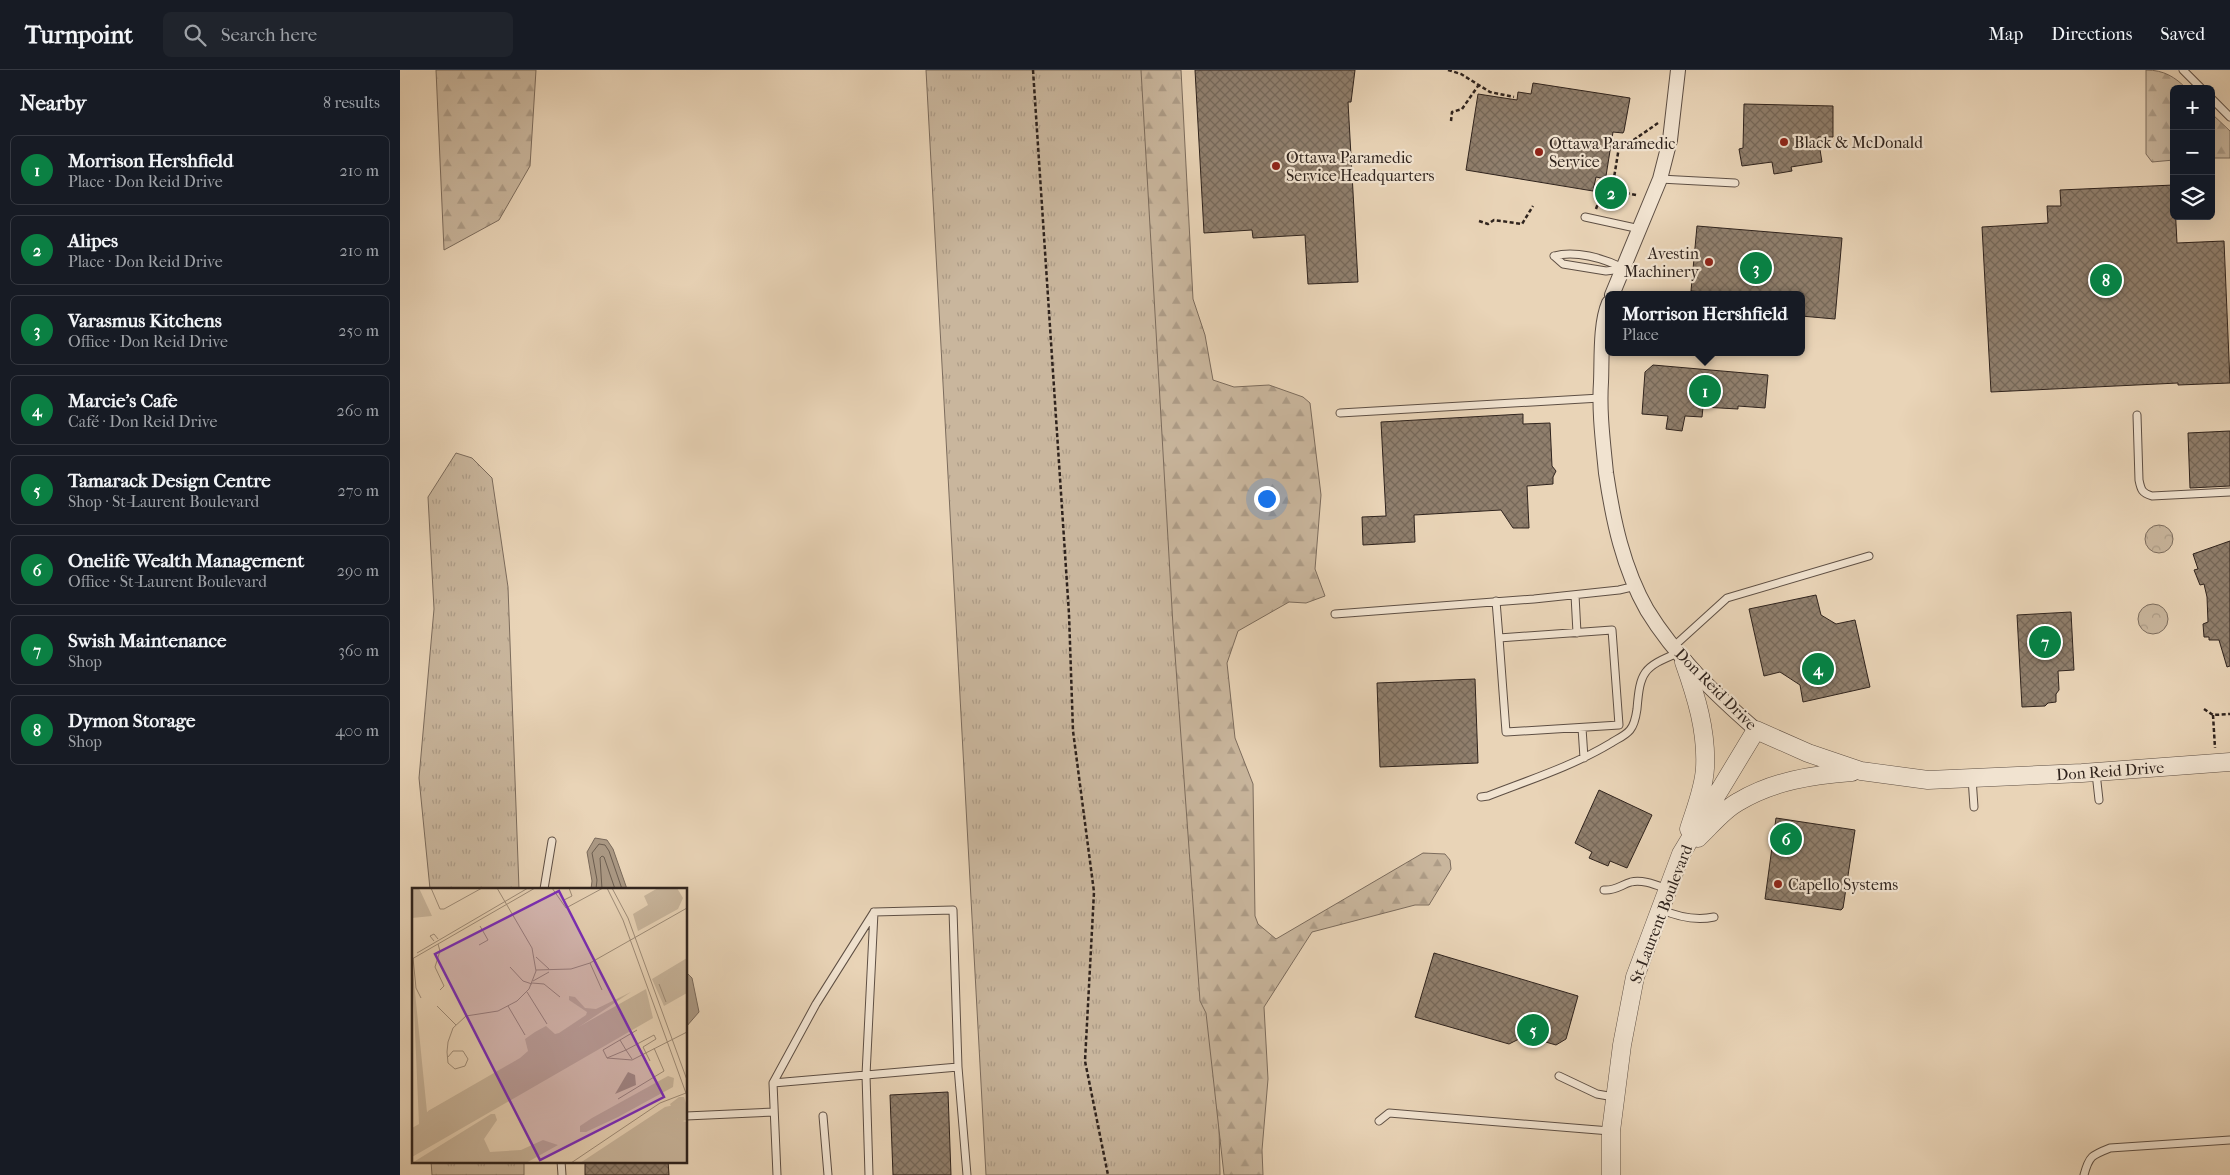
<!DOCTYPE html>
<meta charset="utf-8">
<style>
body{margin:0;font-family:"IM FELL French Canon",serif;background:#20242c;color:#f1f3f6}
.controls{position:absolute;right:15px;top:15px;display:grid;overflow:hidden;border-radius:8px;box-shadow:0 5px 20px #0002}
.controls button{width:45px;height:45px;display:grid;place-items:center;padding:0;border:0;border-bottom:1px solid #363941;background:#171b24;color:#f1f3f6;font:25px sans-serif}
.you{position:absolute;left:866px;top:428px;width:18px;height:18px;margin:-12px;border:4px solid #fff;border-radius:50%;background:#1a73e8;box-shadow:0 0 0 8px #1a73e833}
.badge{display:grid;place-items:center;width:32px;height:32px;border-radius:50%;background:#0b8043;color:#fff;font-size:16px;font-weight:700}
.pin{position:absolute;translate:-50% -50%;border:2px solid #fff;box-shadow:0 1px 5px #0006}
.popup{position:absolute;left:1205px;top:221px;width:200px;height:65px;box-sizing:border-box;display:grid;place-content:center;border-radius:8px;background:#171b24;filter:drop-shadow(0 1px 4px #0005);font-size:16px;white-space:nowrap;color:#9ea1a6}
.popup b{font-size:19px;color:#f1f3f6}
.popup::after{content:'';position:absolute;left:50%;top:100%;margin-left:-10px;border:10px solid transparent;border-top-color:#171b24}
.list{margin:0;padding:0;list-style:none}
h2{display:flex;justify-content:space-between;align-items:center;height:65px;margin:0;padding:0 20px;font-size:21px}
h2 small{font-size:16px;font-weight:400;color:#9ea1a6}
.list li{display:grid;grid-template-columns:32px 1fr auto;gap:15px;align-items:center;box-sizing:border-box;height:70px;margin:0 10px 10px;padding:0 10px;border:1px solid #363941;border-radius:8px}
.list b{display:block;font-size:19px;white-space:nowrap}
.list p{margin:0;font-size:16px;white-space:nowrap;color:#9ea1a6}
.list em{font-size:16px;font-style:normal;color:#9ea1a6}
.icon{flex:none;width:28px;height:28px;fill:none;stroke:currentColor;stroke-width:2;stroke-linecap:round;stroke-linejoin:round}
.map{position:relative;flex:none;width:1830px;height:1105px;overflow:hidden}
header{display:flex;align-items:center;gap:30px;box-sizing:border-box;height:70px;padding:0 25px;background:#171b24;border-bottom:1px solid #363941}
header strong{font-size:24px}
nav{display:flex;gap:28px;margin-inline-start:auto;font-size:18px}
.search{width:350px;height:45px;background:#20242c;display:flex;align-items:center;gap:12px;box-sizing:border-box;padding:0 18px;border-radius:8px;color:#9ea1a6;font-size:19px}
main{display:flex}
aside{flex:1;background:#171b24}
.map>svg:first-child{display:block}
.grass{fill:url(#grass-tufts);stroke:#7c6c5d}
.forest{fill:url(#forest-firs);stroke:#7c6c5d}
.park{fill:url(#park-crowns);stroke:#7c6c5d}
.water{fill:#aa9883;stroke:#79695a}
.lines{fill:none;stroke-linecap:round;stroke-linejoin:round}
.shore{stroke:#6c5e50;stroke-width:1}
.building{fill:url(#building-cross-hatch);stroke:#2f231d}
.service-casing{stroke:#5e4f44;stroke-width:9}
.minor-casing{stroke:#5e4f44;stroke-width:16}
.tertiary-casing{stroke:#5e4f44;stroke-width:19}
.path{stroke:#2f231d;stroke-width:2.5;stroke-dasharray:4 2.5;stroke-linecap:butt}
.service{stroke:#f1e3d0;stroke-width:7}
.minor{stroke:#f1e3d0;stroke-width:14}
.tertiary{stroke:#f1e3d0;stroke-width:18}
.poi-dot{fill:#8f2418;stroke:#f1e3d0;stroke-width:2}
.labels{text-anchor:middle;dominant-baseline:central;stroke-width:4.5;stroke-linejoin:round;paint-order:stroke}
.poi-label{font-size:16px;fill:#2f231d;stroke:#f1e3d0;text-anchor:start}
.street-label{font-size:16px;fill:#2f231d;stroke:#f1e3d0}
.inset-road{fill:none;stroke:#9f8d79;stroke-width:1}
.view{fill:#7b2cbf;fill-opacity:0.15;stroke:#7b2cbf;stroke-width:2.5}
.inset-edge{fill:none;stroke:#2f231d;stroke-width:2.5}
</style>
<header>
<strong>Turnpoint</strong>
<div class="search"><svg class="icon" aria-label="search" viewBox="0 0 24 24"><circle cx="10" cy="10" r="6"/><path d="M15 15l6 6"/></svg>Search here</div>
<nav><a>Map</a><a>Directions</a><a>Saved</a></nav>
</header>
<main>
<aside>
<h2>Nearby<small>8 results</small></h2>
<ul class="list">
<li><span class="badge">1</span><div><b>Morrison Hershfield</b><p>Place · Don Reid Drive</p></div><em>210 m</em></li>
<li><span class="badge">2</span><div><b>Alipes</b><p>Place · Don Reid Drive</p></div><em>210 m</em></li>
<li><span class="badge">3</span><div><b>Varasmus Kitchens</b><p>Office · Don Reid Drive</p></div><em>250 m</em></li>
<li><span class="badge">4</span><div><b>Marcie's Cafe</b><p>Café · Don Reid Drive</p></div><em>260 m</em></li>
<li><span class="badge">5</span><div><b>Tamarack Design Centre</b><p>Shop · St-Laurent Boulevard</p></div><em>270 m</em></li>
<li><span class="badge">6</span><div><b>Onelife Wealth Management</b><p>Office · St-Laurent Boulevard</p></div><em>290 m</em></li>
<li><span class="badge">7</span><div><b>Swish Maintenance</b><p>Shop</p></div><em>360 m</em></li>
<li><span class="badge">8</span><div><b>Dymon Storage</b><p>Shop</p></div><em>400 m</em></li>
</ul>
</aside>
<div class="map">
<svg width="1830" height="1105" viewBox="0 0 1830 1105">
<defs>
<pattern id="grass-tufts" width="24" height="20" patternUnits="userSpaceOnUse" patternTransform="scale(1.25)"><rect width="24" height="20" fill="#c9b69d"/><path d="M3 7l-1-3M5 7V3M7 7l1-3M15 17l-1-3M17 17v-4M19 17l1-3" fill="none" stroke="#ad9c87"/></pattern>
<pattern id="forest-firs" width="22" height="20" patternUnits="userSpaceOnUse" patternTransform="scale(1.25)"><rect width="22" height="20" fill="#c9b69d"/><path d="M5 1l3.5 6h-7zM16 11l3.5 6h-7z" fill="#ad9c87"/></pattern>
<pattern id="park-crowns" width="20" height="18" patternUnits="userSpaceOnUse" patternTransform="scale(1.25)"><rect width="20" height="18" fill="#c9b69d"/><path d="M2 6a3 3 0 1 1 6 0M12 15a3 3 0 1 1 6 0" fill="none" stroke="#ad9c87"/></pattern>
<pattern id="building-cross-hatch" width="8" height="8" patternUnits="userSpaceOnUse" patternTransform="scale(1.25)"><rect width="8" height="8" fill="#907f6d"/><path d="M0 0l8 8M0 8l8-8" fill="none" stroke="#766859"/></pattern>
</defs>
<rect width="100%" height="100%" fill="#e9d4b7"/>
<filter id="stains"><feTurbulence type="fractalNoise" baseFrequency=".004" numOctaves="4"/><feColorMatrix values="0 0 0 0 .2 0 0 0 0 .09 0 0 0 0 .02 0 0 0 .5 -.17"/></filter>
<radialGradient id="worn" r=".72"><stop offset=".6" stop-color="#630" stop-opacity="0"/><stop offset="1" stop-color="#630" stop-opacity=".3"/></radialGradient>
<path class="grass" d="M526,0h251l33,586 10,519h-234z
M56,383l16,5 20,20 16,109 11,302h-89l-11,-111 15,-169 -6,-112z
M31,1091h93v14h-92z"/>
<path class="forest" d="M36,0h100l-6,96 -31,54 -55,30z
M741,0h40l12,229 12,36 8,45 21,7 35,-2 34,12 7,6 11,92 -6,74 10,27 -19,7 -17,-1 -51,29 -11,32 8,75 18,46 2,132 3,8 18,15 147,-86 22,1 5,6 1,9 -22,36h-14l-103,27 -48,75 4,72 -6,71 1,25h-39l-18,-162 -6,-12 -27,-375z
M1746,0c18,0 29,7 41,19h-13v71l-22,2 -6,-8z
M1811,43l19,18v27h-19z"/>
<path class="park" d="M1745 469a14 14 0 1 1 28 0a14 14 0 1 1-28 0Z
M1738 549a15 15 0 1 1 30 0a15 15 0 1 1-30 0Z"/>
<path class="water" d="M195,768l12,2 6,9 14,40h-36l1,-8 -5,-29z
M286,902l6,6 7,34 -13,15z"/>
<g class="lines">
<path class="shore" d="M196,819l1,-9 -5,-27 7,-9 6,1 4,6 13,38
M202,819l-2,-31 2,-2 2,1 11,32"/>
</g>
<path class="building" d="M795,0h160l-4,32h-3l10,180 -50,2 -3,-49 -52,3 -1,-8 -48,3z
M1133,13l97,15 -6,33 -1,2 -10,-1 -7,44 -1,3 -9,-2 -3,14 -127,-21 12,-76 39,6 1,-8 13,2z
M1344,34l89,2v31h-15l4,25 -31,5 1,4 -18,3 -2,-12 -30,4 -3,-17 4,-1z
M1774,115l3,58 47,-2 6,142 -52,2v-2l-187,9 -9,-165 66,-4 -1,-17h14l-1,-16z
M1297,156l145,12 -7,81 -34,-3v-21h-62l-48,-4z
M1253,295l115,10 -3,33 -27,-2v3l-35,-2 -1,10 -17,-1 -3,15 -16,-2 2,-13 -26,-2 3,-42z
M1123,344v10l27,-1 2,43 4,5 -3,6v7l-26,2 2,42h-16l-12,-18 -87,5 1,27 -52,3 -1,-28 24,-1 -5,-94z
M1830,361v55l-40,2 -2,-55z
M1830,471v125l-3,1 -8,-27h-10v-3h-5l-1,-13 5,-2 -1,-25 -3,-13 -4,1 -6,-15 4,-1 -5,-15z
M1416,525l5,20 15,9 19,-4 15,67 -67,15 -3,-17 -20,-13 -16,4 -15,-67z
M1671,542l3,58 -16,1 1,19 -3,4v8l-8,1 -3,3 -23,1 -5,-92z
M1075,609l3,84 -98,4 -3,-84z
M1199,720l53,25 -25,53 -17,-7 -2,5 -19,-8 3,-6 -17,-9z
M1376,748l79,12 -12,78 -2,2 -20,-3 -56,-8z
M1034,883l144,43 -12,43 -10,6 -31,-9 -16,8 -94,-27z
M548,1022l3,83h-58l-3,-80z
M185,1091h83l1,14h-84z"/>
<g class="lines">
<g class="service-casing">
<path id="service" d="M1783,0l19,19
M1811,28l19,19
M1260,109l75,4
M1185,147l55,12
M1154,186l9,8 43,7 16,-2
M1154,186c21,-6 49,2 69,12
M940,343l260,-15
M1737,345l2,65c2,10 3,13 13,16l78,-4
M1175,525l2,38
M1096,531l3,37
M935,544l199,-15 85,-9 17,-4
M1212,560l7,95 -113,7 -7,-94z
M1273,577l54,-49 142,-42
M1182,658l2,30
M1696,703l3,27
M1572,708l2,29
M1081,727l7,-1c41,-16 85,-30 123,-53 6,-4 14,-7 19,-13 5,-6 6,-14 7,-21 3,-37 6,-42 41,-56
M144,819l8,-48
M1204,820c11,1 17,-5 27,-8 11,-3 25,3 36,7
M1260,839c18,8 35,12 54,8
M553,840l5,157 -92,8 8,-163z
M558,997l9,108
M1159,1006l38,18 17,3
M373,1013l93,-8 3,100
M286,1046l88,-4
M423,1046l5,59
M979,1051l10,-8 221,18
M161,1091l1,14
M377,1105l-4,-92 43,-79 58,-92
M1684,1105c5,-19 8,-20 26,-27l120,-8"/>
</g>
<g class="minor-casing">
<path id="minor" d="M1212,225l48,-116 10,-39 8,-70
M1209,233c-9,21 -7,56 -8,79 -2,30 2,60 5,91 7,47 17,95 41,137 28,46 69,85 109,120"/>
</g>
<g class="tertiary-casing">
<path id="tertiary" d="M1284,592c12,34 23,69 21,106 -1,20 -10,42 -16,61
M1298,768c12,-11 25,-28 40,-36 35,-21 74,-27 114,-30
M1211,1105v-44l11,-86 13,-68 46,-123 75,-124 52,23 53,18 67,9 154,-7 148,-11"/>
</g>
<path class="path" d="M633,0l36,544 4,117 21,161 -9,169 23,114
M1048,0l13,4 29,18 24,5
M1051,51l1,-9 10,-3 16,-23
M1236,125l-24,-5 7,-43 6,-1 33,-23
M1196,139l5,-14 11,-5
M1079,151l9,3 6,-4 28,4 11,-18
M1804,639l9,6 17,-1
M1813,645l2,33"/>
<use href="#service" class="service"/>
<use href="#minor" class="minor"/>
<use href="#tertiary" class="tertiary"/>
</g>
<g class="poi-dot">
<circle cx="1384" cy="72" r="5"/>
<circle cx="1139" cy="82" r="5"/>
<circle cx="876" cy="96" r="5"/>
<circle cx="1309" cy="192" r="5"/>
<circle cx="1378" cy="814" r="5"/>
</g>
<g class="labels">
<g class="poi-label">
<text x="1394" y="72">Black &amp; McDonald</text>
<text x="1149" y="73">Ottawa Paramedic<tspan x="1149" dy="18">Service</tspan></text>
<text x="886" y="87">Ottawa Paramedic<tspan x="886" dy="18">Service Headquarters</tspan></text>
<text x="1299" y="183" text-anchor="end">Avestin<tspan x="1299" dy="18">Machinery</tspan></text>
<text x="1388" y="814">Capello Systems</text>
</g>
<g class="street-label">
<text transform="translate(1316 619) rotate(45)">Don Reid Drive</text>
<text transform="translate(1710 701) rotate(-4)">Don Reid Drive</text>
<text transform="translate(1261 844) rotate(-69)">St-Laurent Boulevard</text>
</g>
</g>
<g transform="translate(12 818)">
<rect width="275" height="275" fill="#e9d4b7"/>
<path d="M246,0h19l6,10 -5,11 -40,22 -5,-17 15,-9 -4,-9zM0,74l15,150 219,-123 7,29 -241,139v-29l7,-4zM256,188l6,2 -1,9 -55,30 -32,15h-6v-6l12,-8z" fill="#c9b69d"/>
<path d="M219,104l-73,49 -130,73v-3l92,-53 8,-7 -3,-12 10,-7 11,-6 9,8 4,-1 27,-18 1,-3 -18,-12v-4l6,1 10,11 11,1zM262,217l4,15 9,2v41h-107l85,-56zM79,226h4l2,6 -13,19 6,13 31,-2 22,-10 15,5 -32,18h-114z" fill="#c9b69d"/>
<path d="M0,0h7l13,28 -20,2zM275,70v35l-23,13 -12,-27zM267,209h5l3,9v14l-8,2 -9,-18z" fill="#c9b69d"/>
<path d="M275,81v18l-10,6 -9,-14z" fill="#c9b69d"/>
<path d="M216,184l7,3 1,10 -21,9z" fill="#aa9883"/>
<path class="inset-road" d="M19,0l9,21h4l38,-21M140,0l14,20 37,-20M195,0l16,32 64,176M200,0l16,30 59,162M152,12l8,-4 -3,-8M22,53l-4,-5 4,-2 4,5M26,56l2,7 -5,16 9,19 -4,4M67,57l9,-5 -8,-14M5,65l111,-65M124,69l13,12M1,70l3,30 5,10M0,71l123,-71M178,75l12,27M98,79l13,14 9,3M124,82l35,-1 19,-6 97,-55M121,93l16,-9M120,95l12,1 16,13M247,96l7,18M115,104l20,32M25,118l19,19M96,118l17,29M208,152l6,10 -19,8 -4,-8zM208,152l17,-10M36,169l5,-6h10l5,8 -3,7 -10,3 -7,-6 -1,-11 1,-10 5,-14 13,-12 32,-5 19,-10 12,-12 7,-18 -4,-23 -35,-60M195,170l25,2 55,-28M220,171l-6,-9 28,-15 2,4 -13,8 7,14M206,211l46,-28 -10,-23M159,275l89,-60 26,-10"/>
<path class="view" d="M147,3l105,206 -124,63 -105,-206z"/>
<rect width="275" height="275" class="inset-edge"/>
</g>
<rect width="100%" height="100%" filter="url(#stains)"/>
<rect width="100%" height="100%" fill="url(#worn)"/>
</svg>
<div class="controls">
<button>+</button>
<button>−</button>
<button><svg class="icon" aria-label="layers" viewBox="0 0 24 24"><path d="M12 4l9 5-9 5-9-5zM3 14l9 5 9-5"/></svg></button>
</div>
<div class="you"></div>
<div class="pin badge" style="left:1305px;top:321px">1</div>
<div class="popup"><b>Morrison Hershfield</b>Place</div>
<div class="pin badge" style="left:1211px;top:123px">2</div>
<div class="pin badge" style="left:1356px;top:198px">3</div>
<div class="pin badge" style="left:1418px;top:599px">4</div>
<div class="pin badge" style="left:1133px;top:960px">5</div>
<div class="pin badge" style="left:1386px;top:769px">6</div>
<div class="pin badge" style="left:1645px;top:572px">7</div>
<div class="pin badge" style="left:1706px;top:210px">8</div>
</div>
</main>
